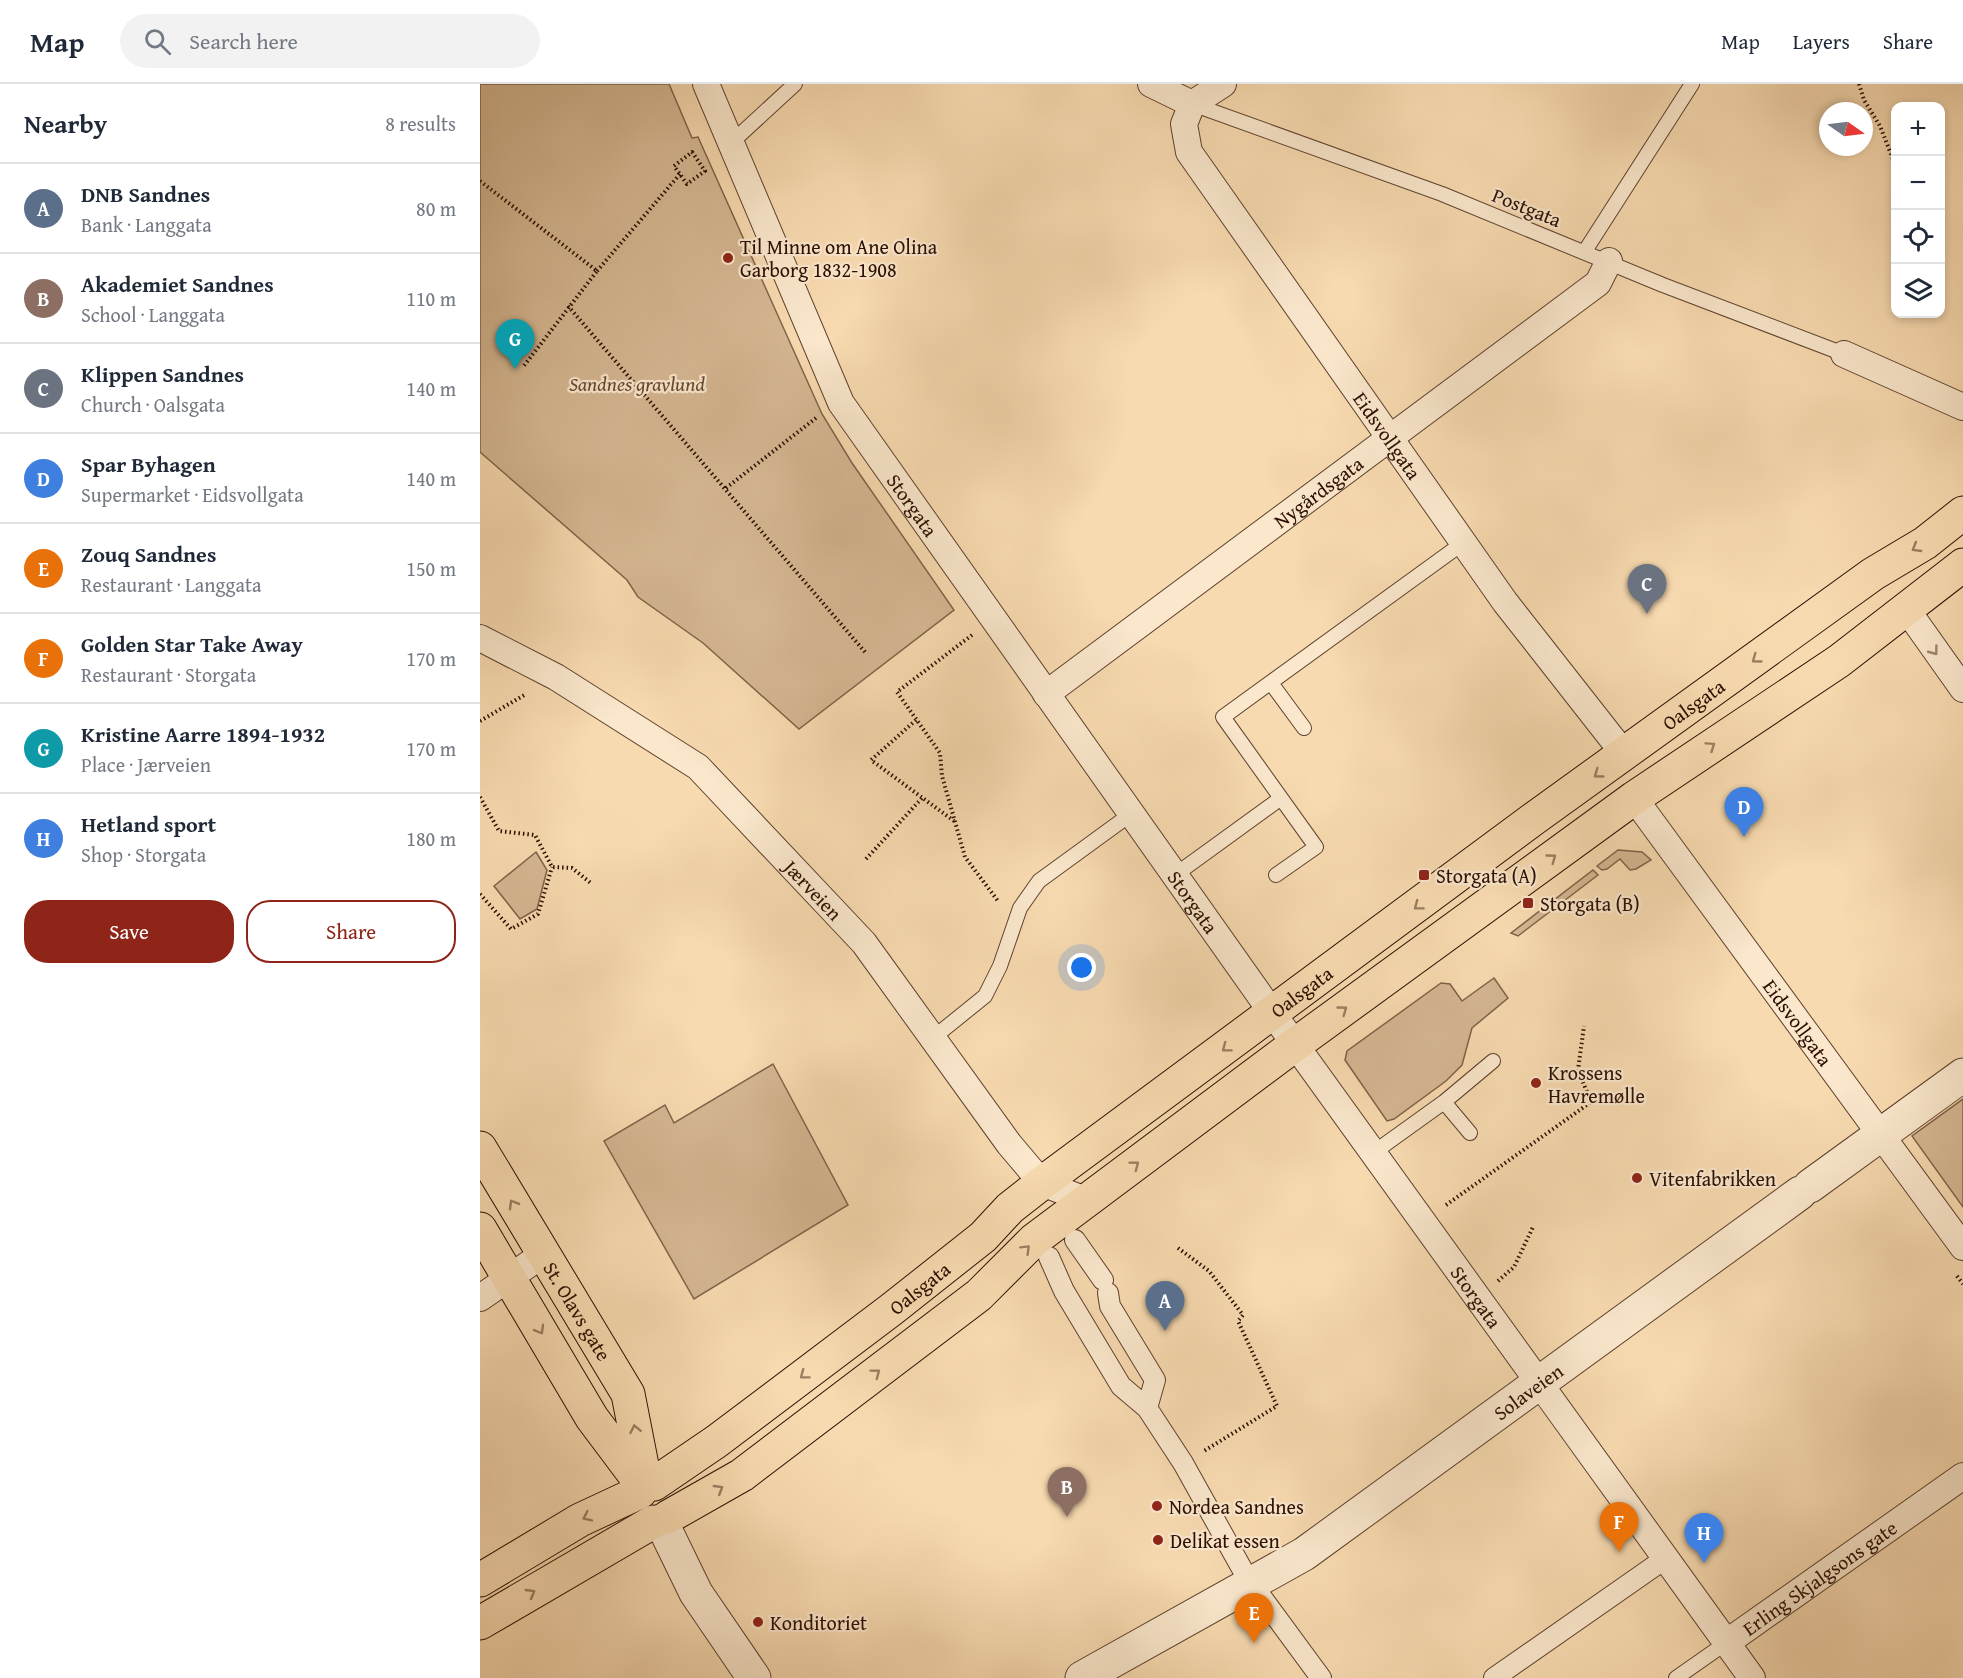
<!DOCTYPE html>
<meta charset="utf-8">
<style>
body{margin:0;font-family:"Gentium Book Plus",serif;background:#f2f2f3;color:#1f2937}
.controls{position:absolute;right:18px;top:18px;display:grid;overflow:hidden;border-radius:12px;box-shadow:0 3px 9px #0003}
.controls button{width:54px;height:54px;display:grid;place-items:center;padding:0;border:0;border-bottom:2px solid #e0e1e3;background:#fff;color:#1f2937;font:30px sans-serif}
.compass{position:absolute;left:1339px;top:18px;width:54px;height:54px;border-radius:50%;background:#fff;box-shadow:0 3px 9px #0003;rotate:104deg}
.you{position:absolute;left:602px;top:884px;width:21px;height:21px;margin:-15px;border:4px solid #fff;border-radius:50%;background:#1a73e8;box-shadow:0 0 0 9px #1a73e833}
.badge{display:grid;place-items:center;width:39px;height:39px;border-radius:50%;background:#8f2418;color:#fff;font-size:20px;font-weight:700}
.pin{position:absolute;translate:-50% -50px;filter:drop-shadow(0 2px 3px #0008)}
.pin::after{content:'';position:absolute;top:32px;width:21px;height:18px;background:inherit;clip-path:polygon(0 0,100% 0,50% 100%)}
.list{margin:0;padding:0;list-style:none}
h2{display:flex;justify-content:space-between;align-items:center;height:78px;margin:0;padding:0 24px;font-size:26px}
h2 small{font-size:20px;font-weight:400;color:#747a83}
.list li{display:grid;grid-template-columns:39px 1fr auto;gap:18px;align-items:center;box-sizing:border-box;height:90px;padding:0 24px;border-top:2px solid #e0e1e3}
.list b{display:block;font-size:22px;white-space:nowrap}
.list p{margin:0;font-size:20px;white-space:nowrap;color:#747a83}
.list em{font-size:20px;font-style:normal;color:#747a83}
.actions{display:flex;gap:12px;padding:18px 24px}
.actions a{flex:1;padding:14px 0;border:2px solid #8f2418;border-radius:24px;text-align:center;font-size:21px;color:#8f2418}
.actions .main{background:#8f2418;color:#fff}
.icon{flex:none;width:33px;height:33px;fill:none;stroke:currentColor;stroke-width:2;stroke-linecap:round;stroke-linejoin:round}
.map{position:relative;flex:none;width:1483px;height:1594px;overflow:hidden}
header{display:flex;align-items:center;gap:36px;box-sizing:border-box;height:84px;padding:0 30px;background:#fff;border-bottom:2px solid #e0e1e3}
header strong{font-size:28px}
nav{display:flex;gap:33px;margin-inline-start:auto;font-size:21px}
.search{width:420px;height:54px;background:#f2f2f3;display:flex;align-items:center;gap:15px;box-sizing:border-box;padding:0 21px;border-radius:33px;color:#747a83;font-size:22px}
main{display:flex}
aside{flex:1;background:#fff}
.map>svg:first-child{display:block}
.green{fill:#d5b792;stroke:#80624a;stroke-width:1.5}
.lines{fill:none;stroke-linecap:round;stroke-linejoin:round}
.service-casing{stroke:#5e412d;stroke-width:16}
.pedestrian-casing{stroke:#5e412d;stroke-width:22}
.minor-casing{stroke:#5e412d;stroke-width:28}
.tertiary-casing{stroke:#5e412d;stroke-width:35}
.primary-casing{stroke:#2b0e01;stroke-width:35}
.path{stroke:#2b0e01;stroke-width:4;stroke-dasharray:1.5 3;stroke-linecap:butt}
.service{stroke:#fae7cc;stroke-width:14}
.pedestrian{stroke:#fae7cc;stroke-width:20}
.minor{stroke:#fae7cc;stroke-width:26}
.tertiary{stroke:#fae7cc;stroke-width:33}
.primary{stroke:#f8dab0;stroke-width:33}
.oneway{stroke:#9c7e61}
.oneway2{stroke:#9d8571}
.poi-dot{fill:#8f2418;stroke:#fae7cc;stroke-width:2}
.labels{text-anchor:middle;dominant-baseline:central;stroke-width:4.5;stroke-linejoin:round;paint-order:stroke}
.street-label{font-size:20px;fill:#2b0e01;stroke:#fae7cc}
.poi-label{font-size:20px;fill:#2b0e01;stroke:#fae7cc;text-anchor:start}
.park-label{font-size:20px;font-style:italic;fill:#664934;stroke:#fae7cc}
</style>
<header>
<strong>Map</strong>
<div class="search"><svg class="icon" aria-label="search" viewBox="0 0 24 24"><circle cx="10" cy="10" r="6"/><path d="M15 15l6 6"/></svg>Search here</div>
<nav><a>Map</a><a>Layers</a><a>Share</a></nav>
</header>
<main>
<aside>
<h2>Nearby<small>8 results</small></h2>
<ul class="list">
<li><span class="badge" style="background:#5c6f8a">A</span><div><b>DNB Sandnes</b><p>Bank · Langgata</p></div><em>80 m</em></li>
<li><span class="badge" style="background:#8d6e63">B</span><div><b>Akademiet Sandnes</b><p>School · Langgata</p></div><em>110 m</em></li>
<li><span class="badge" style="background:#6b7280">C</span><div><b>Klippen Sandnes</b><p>Church · Oalsgata</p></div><em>140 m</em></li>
<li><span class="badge" style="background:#3f7fe0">D</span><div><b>Spar Byhagen</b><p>Supermarket · Eidsvollgata</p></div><em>140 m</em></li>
<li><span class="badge" style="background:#e8710a">E</span><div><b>Zouq Sandnes</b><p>Restaurant · Langgata</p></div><em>150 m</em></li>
<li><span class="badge" style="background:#e8710a">F</span><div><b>Golden Star Take Away</b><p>Restaurant · Storgata</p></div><em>170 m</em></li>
<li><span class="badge" style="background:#0f9aa8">G</span><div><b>Kristine Aarre 1894-1932</b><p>Place · Jærveien</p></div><em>170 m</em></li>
<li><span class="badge" style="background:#3f7fe0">H</span><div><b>Hetland sport</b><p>Shop · Storgata</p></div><em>180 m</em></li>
</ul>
<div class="actions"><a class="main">Save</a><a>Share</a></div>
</aside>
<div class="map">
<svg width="1483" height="1594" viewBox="0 0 1483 1594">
<rect width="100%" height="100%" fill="#f8dab0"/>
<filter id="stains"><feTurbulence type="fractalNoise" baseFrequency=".00333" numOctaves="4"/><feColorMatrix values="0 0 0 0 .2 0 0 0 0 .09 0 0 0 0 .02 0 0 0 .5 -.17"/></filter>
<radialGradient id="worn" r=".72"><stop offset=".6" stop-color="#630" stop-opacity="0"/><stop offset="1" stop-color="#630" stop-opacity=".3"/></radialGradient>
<path class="green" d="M0,0h189l23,54 6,-1 124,277 30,49 102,147 -155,119 -96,-86 -65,-46 -11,-17 -147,-128z
M1138,766l24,2 9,8 -15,9 -6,1 -10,-11 -13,10 -5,1 -5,-4z
M56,768l11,18 -10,39 -17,10 -26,-33z
M1113,786l5,5 -80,61 -7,-3z
M1014,894l14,20 -36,30 -10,37 -16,16 -52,38 -7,2 -42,-61 2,-9 94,-68 9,1 12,17z
M293,980l75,141 -154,94 -90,-158 61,-36 9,18z
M1483,1015v108l-51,-71z"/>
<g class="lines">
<g class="service-casing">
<path id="service" d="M712,20l250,90 221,91 181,69
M251,59l64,-59
M1105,167l107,-167
M791,599l33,45
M695,791l106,-77
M796,791l40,-28 -93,-130 240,-174
M453,954l52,-42 15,-30 20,-58 19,-27 92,-67
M964,1018l26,31
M893,1069l71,-51 49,-41
M1196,1594l50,-35"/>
</g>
<g class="pedestrian-casing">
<path id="pedestrian" d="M595,1156l28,40
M569,1173l15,34 57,95 26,22 36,55 63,113 75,102
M628,1209l2,13 45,74 -8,28
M1014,1594l172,-120"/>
</g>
<g class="minor-casing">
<g id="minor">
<path id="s1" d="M226,0l135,319 432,611 479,664"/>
<path d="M671,0l41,20"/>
<path id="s2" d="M712,20l-8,20 5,28 316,450 120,153"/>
<path d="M712,20l31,-20"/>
<path d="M1364,270l119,53"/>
<path d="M1427,526l56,79"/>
<path id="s3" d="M0,554l76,39 142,90 166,176 145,201 33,39 46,18"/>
<path id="s4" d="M566,610l552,-411 11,-22"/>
<path id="s5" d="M1154,714l329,449"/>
<path d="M0,1214l62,-43"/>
<path id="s6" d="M1246,1559l237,-167"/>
</g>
</g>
<g class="tertiary-casing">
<g id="tertiary">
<path d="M1330,1102l153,-111"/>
<path d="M181,1437l35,72 58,85"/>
<path id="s7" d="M602,1594l222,-124 496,-361"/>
</g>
</g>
<g class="primary-casing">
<g id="primary">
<path id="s8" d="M0,1064l148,246 18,92"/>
<path d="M0,1145l112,189 51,68"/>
<path id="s9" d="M174,1400l63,-43 175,-132 91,-72 27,-29 32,-25 490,-363 341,-246 52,-31 38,-30"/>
<path d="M188,1433l74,-42 237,-180 55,-55 262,-196 338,-246 205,-137 124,-96"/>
<path d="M0,1496l100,-60 60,-28"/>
<path d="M0,1539l173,-101"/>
</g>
</g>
<path class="path" d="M1379,0l5,16 16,26 16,41
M212,68l13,19 -18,13 -13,-18z
M0,97l117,90 -74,96
M117,187l83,-97
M88,222l297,346
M246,404l90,-70
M492,551l-75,57 43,61 2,23 23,81 33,44
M436,636l-45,40 83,61
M0,637l46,-27
M0,713l19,34 36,4 17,32 20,1 20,16
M386,775l56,-61
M0,810l31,35 27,-15 14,-47
M966,1121l145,-103 -13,-32 6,-44
M698,1164l31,23 34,44 -5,6 39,85 -73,45
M1477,1192l6,8
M1018,1197l16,-14 19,-40"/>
<use href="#service" class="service"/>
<use href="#pedestrian" class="pedestrian"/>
<use href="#minor" class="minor"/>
<use href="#tertiary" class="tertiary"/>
<use href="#primary" class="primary"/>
</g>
<defs><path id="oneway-chevron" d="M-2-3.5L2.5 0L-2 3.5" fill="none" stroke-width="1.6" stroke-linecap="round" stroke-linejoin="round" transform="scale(1.5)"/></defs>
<g class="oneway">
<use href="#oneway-chevron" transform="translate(1436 464) rotate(149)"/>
<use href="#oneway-chevron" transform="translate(1276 575) rotate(144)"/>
<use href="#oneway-chevron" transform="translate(1231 662) rotate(-34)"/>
<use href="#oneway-chevron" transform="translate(1118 690) rotate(144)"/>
<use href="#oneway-chevron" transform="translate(1072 774) rotate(-36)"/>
<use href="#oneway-chevron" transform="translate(938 822) rotate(143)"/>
<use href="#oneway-chevron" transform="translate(863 926) rotate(-36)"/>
<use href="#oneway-chevron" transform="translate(746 964) rotate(143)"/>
<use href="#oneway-chevron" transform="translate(655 1081) rotate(-37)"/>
<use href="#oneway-chevron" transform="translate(33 1120) rotate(-120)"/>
<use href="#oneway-chevron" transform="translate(546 1165) rotate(-45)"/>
<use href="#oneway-chevron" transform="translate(60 1246) rotate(60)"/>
<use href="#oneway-chevron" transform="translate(396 1289) rotate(-37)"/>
<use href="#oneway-chevron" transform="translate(324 1291) rotate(143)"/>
<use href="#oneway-chevron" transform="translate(155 1345) rotate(-101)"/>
<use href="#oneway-chevron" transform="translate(239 1405) rotate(-31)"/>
<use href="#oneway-chevron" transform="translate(107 1433) rotate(154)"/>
<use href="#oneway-chevron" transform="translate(51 1509) rotate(-30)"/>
</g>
<use class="oneway2" href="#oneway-chevron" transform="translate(1454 567) rotate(53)"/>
<g class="poi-dot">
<circle cx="248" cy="174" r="6"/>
<rect x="938" y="785" width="12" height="12" rx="3"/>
<rect x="1042" y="813" width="12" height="12" rx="3"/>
<circle cx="1056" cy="999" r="6"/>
<circle cx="1157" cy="1094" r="6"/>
<circle cx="677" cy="1422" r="6"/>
<circle cx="678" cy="1456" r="6"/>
<circle cx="278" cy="1538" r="6"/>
</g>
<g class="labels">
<g class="street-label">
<text transform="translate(1047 123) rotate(22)">Postgata</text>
<text stroke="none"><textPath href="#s2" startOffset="396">Eidsvollgata</textPath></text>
<text stroke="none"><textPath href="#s4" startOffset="339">Nygårdsgata</textPath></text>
<text stroke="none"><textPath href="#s1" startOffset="471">Storgata</textPath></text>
<text stroke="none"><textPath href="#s9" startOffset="1300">Oalsgata</textPath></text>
<text stroke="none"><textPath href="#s3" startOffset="422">Jærveien</textPath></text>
<text stroke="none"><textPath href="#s1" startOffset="957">Storgata</textPath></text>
<text stroke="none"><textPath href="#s9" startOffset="814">Oalsgata</textPath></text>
<text stroke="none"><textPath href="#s5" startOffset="278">Eidsvollgata</textPath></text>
<text stroke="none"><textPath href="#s9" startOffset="330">Oalsgata</textPath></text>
<text stroke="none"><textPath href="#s1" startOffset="1443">Storgata</textPath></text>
<text stroke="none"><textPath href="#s8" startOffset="190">St. Olavs gate</textPath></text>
<text stroke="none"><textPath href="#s7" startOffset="531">Solaveien</textPath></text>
<text stroke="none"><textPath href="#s6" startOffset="114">Erling Skjalgsons gate</textPath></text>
</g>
<g class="poi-label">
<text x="260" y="162">Til Minne om Ane Olina<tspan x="260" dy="23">Garborg 1832-1908</tspan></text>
<text x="956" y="791">Storgata (A)</text>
<text x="1060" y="819">Storgata (B)</text>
<text x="1068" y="988">Krossens<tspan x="1068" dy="23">Havremølle</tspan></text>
<text x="1169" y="1094">Vitenfabrikken</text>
<text x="689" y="1422">Nordea Sandnes</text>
<text x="690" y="1456">Delikat essen</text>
<text x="290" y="1538">Konditoriet</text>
</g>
<g class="park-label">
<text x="157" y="299">Sandnes gravlund</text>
</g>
</g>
<rect width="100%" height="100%" filter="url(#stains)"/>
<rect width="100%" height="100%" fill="url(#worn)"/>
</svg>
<div class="controls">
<button>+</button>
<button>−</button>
<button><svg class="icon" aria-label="locate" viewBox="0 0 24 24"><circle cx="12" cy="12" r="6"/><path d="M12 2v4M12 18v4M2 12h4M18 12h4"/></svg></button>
<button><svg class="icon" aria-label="layers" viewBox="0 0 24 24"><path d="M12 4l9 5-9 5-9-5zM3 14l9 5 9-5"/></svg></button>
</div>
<svg class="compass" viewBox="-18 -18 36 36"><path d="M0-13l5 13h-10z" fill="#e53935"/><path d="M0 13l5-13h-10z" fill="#747a83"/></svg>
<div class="you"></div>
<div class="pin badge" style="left:685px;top:1247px;background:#5c6f8a">A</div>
<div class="pin badge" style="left:587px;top:1433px;background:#8d6e63">B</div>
<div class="pin badge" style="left:1167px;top:530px;background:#6b7280">C</div>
<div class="pin badge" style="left:1264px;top:753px;background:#3f7fe0">D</div>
<div class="pin badge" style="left:774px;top:1559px;background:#e8710a">E</div>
<div class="pin badge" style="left:1139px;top:1468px;background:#e8710a">F</div>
<div class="pin badge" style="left:35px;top:285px;background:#0f9aa8">G</div>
<div class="pin badge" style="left:1224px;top:1479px;background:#3f7fe0">H</div>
</div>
</main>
